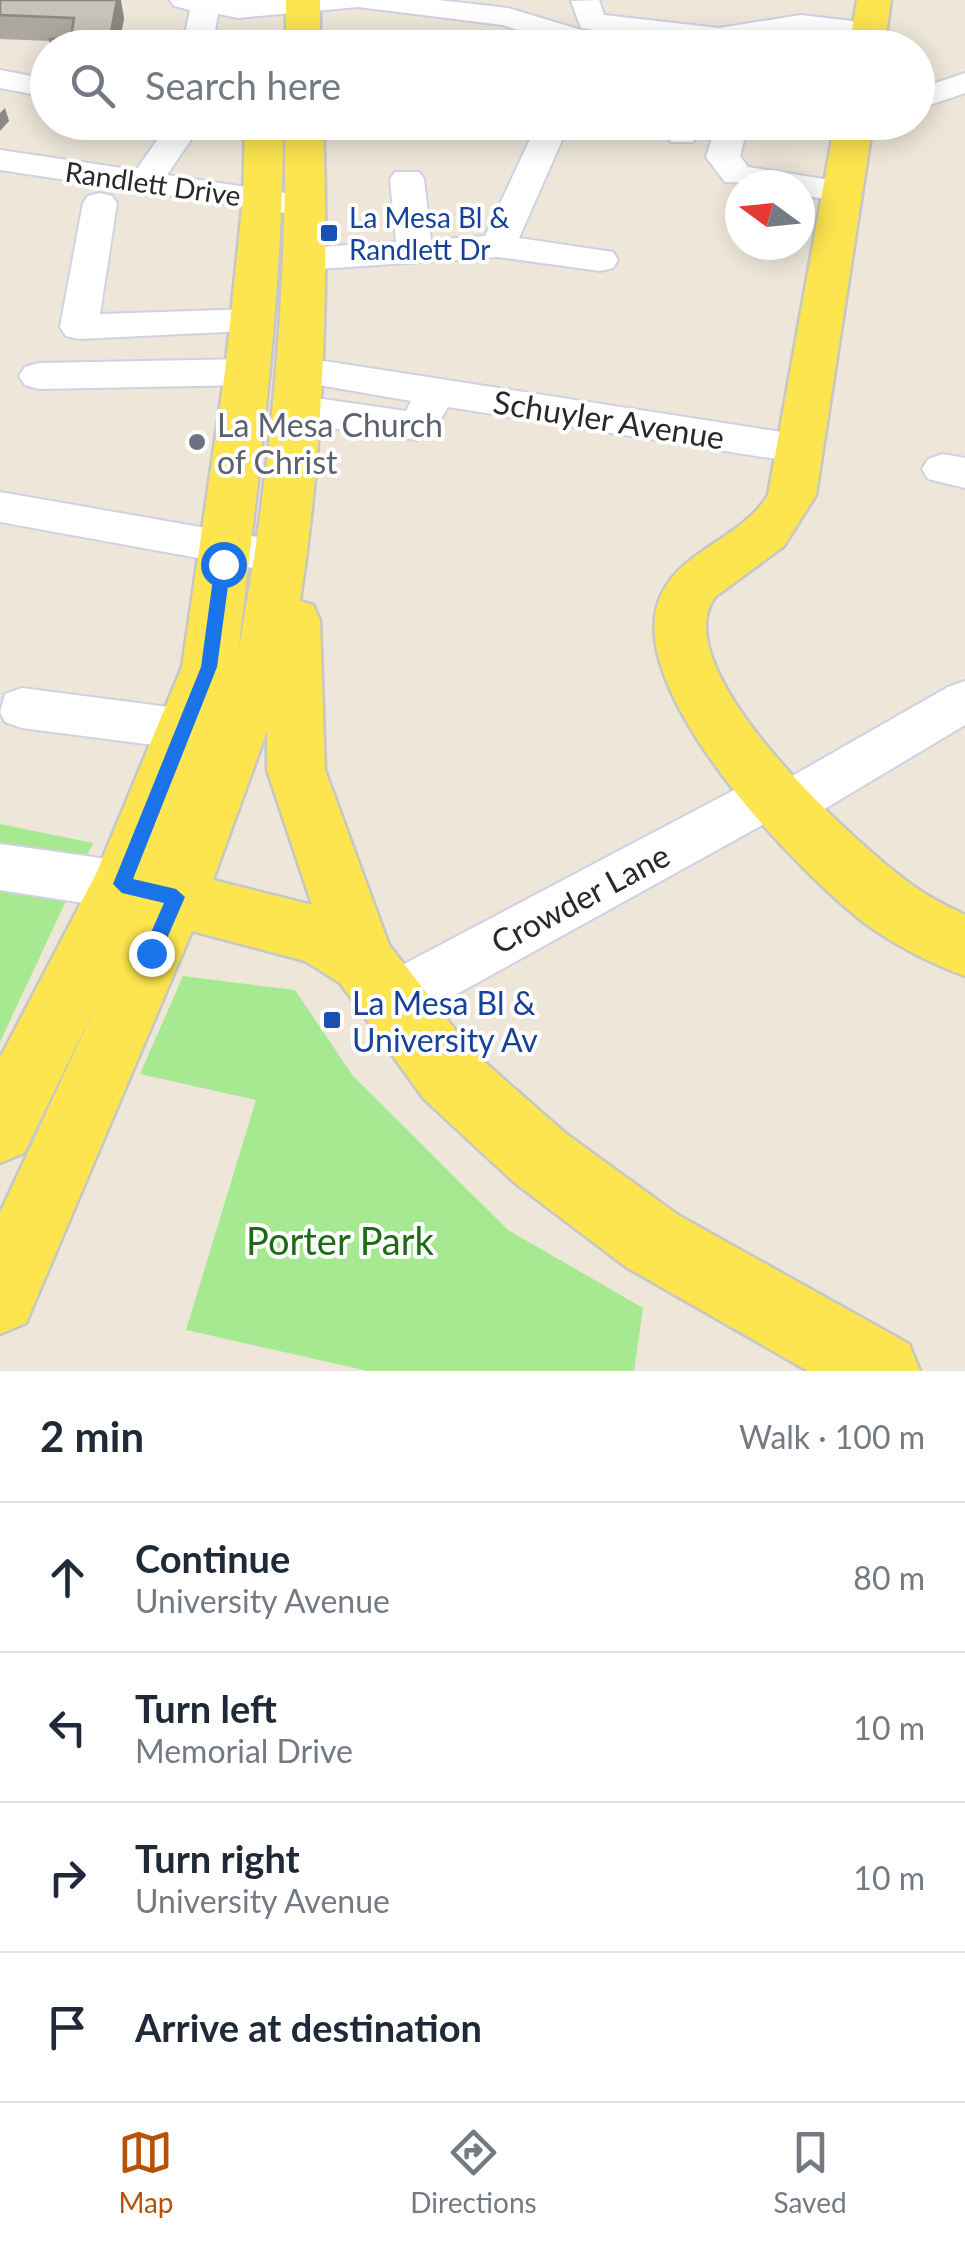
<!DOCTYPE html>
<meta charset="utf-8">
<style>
body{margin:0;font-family:Lato,sans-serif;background:#f6f6f7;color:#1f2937}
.compass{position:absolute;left:725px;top:170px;width:90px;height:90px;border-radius:50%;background:#fff;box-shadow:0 5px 25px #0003;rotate:285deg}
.stop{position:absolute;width:30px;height:30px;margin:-22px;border:8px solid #1a73e8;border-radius:50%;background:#fff}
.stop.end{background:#1a73e8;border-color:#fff;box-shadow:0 2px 10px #0008}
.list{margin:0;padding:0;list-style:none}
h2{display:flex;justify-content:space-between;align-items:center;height:130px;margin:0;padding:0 40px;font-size:42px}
h2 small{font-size:32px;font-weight:400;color:#747a83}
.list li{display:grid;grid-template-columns:65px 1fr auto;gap:30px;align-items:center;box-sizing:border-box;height:150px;padding:0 40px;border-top:2px solid #e0e1e3}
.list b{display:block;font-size:38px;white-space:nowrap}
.list p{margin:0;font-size:32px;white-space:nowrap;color:#747a83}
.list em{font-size:32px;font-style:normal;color:#747a83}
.icon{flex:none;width:55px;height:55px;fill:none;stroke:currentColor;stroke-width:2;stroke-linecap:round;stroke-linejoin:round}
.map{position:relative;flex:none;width:965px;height:1371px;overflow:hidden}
.search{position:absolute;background:#fff;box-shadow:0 5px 25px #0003;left:30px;right:30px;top:30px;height:110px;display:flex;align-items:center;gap:25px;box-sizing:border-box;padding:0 35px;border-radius:55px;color:#747a83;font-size:38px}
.sheet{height:730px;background:#fff}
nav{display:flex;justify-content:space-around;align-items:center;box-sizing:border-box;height:140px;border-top:2px solid #e0e1e3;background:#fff;font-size:28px;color:#747a83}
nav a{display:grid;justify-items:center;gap:5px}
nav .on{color:#b45309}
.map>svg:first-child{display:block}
.green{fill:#a6e991}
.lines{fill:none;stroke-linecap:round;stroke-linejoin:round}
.minor-casing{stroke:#cfd1e4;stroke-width:4}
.major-casing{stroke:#c7c7c7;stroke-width:5}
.minor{fill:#fff;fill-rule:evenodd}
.major{fill:#fce54f;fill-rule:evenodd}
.wall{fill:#aca89f}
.shaded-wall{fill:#8c8882}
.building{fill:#c8c3b9;stroke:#8c8882;stroke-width:2.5}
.route{fill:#1a73e8}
.transit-dot{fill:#1a4fb4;stroke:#fff;stroke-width:4}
.worship-dot{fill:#6b7280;stroke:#fff;stroke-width:4}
.labels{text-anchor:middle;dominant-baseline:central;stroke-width:8;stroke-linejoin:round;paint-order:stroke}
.far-street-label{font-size:28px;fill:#292929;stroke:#fff}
.far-transit-label{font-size:28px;fill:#164399;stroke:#fff;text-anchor:start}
.street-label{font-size:32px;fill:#292929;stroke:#fff}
.worship-label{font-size:32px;fill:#5b616d;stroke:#fff;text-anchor:start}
.transit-label{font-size:32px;fill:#164399;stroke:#fff;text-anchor:start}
.near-park-label{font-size:38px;fill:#1d6c13;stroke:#fff}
</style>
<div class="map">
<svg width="965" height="1371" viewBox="0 0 965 1371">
<rect width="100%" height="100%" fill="#ede6d9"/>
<path class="green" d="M0,824l93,19 -93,199z
M183,976l112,14 58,86 155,154 135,78 -9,63h-266l-182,-41 70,-230 -116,-26z"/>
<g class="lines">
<g class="minor-casing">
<path id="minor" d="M170,0h268l70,8 113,34 4,6h-58l-64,-23 -145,-18 -120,11 -20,-4 -6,34h-30l8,-38 -16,-4z
M599,0l5,15 115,13 82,-13 68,8 11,3 4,6 -4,6 -11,3 -68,-8 -82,13 -138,-18 -10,-27z
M0,70l48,9v18l-48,-9z
M965,73v20l-47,16v-20z
M170,122h33l-36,53 139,21 12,3 5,7 -5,7 -12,3 -306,-46v-20l136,20z
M538,122h32l-51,116 94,14 5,8 -5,8 -13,3 -102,-14 -195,13 -13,-3 -5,-8 5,-8 13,-3 93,-6 -6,-63 5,-7h24l5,7 7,61 54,-4z
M670,122h32l-9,20h-22l-5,-7z
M717,122h32l-9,34 8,11 95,15 12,3 5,7 -5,7 -12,3 -43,-7v-10l-75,-3 -19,-25z
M100,193l12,3 5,7 -17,111 153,-5 13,3 6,9 -6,9 -187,9 -13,-3 -6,-9 23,-124 5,-7z
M298,357l503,78 15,4 6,10 -6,10 -15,4 -353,-56 -17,29 -14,4 -122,-17 -14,-4 -6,-10 6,-10 14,-4 111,16 5,-10 -127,-22 -5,-9 5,-9z
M248,359l14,4 5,9 -5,9 -14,4 -209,4 -14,-4 -6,-9 6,-9 14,-4z
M943,454l22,4v30l-37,-9 -6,-10 6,-10z
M0,492l281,49 16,4 6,12 -6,12 -16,4 -281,-51z
M965,681v44l-164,98 -18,6 -17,-6 -356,197 -20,8 -20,-8 -8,-19 8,-19 383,-202 18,-7 16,6 161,-92z
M22,688l162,21 17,6 7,14 -7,14 -17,6 -162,-21 -17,-6 -5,-10 5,-18z
M0,844l122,17 19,7 7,17 -7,17 -19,7 -122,-19z"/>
</g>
<g class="major-casing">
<path id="major" d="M286,0h34v48h-34z
M857,0h34l-7,48h-35z
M245,122h38c0,178 -25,355 -45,531 32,-174 49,-353 47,-531h38c6,159 1,323 -23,479l13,4 7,15 5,150 64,175 83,106 93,82 113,82 231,129 11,27h-112l-182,-104 -111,-84 -91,-84 -84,-116 -35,-22 -113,-30 -166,392 -26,11v-121l98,-212 -74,152 -24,10v-105l96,-184 86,-207 43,-295 18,-173zM267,731v39l45,135 -99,-25z
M835,122h38l-57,373 -32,51 -69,51c-53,73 143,249 197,288 16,12 35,21 53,30v61c-33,-12 -66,-29 -95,-49 -70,-52 -238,-227 -213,-320 15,-56 83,-65 111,-112z"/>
</g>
<use href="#minor" class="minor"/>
<use href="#major" class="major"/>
</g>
<path class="wall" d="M0,0l123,11 1,8 -6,29h-66l-1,-7 -51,-2z"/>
<path class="shaded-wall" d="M117,0h4l3,19 -6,29h-10z
M5,108l4,13 -9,10v-18z"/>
<path class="building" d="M0,0h117l-9,48h-47v-5h-10l-1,-4 21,-2 3,-19 -74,-3z"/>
<path class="route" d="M223,558l8,6 -14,103 -84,212 43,10 9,8 -27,62 -7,3 -9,-9 22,-50 -42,-10 -9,-9 88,-217 14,-103z"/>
<g class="transit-dot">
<rect x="319" y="223" width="20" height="20" rx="5"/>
<rect x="322" y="1010" width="20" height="20" rx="5"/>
</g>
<circle class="worship-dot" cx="197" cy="442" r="10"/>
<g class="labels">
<g class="far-street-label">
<text transform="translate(153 183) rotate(8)">Randlett Drive</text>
</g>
<g class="far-transit-label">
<text x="349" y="217">La Mesa Bl &amp;<tspan x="349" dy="32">Randlett Dr</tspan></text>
</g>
<g class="street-label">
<text transform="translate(609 419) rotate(9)">Schuyler Avenue</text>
<text transform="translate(580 898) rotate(-28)">Crowder Lane</text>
</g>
<g class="worship-label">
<text x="217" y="424">La Mesa Church<tspan x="217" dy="37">of Christ</tspan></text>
</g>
<g class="transit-label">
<text x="352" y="1002">La Mesa Bl &amp;<tspan x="352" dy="37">University Av</tspan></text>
</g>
<g class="near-park-label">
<text x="340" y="1240">Porter Park</text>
</g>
</g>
</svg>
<svg class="compass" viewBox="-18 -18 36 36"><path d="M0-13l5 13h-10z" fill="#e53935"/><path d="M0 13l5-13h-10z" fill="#747a83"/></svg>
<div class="stop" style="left:223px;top:564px"></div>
<div class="stop end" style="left:151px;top:953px"></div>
<div class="search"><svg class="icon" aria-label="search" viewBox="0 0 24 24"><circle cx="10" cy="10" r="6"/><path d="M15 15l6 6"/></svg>Search here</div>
</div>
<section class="sheet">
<h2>2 min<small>Walk · 100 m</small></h2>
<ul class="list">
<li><svg class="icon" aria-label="ahead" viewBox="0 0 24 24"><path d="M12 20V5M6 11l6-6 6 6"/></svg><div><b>Continue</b><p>University Avenue</p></div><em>80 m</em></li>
<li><svg class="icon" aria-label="left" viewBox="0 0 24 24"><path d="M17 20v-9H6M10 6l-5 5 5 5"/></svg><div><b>Turn left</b><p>Memorial Drive</p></div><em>10 m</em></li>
<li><svg class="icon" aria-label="right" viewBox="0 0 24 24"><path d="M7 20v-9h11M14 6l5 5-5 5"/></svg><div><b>Turn right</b><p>University Avenue</p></div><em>10 m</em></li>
<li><svg class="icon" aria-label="arrive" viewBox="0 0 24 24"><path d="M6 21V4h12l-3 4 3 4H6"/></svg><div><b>Arrive at destination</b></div></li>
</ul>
</section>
<nav>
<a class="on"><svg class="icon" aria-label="map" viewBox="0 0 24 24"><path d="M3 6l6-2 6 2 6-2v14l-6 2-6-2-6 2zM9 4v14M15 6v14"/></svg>Map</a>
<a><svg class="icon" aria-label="directions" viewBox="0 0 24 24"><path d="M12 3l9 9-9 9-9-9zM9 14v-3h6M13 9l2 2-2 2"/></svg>Directions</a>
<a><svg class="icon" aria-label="saved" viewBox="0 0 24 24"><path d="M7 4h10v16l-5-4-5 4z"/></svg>Saved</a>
</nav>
